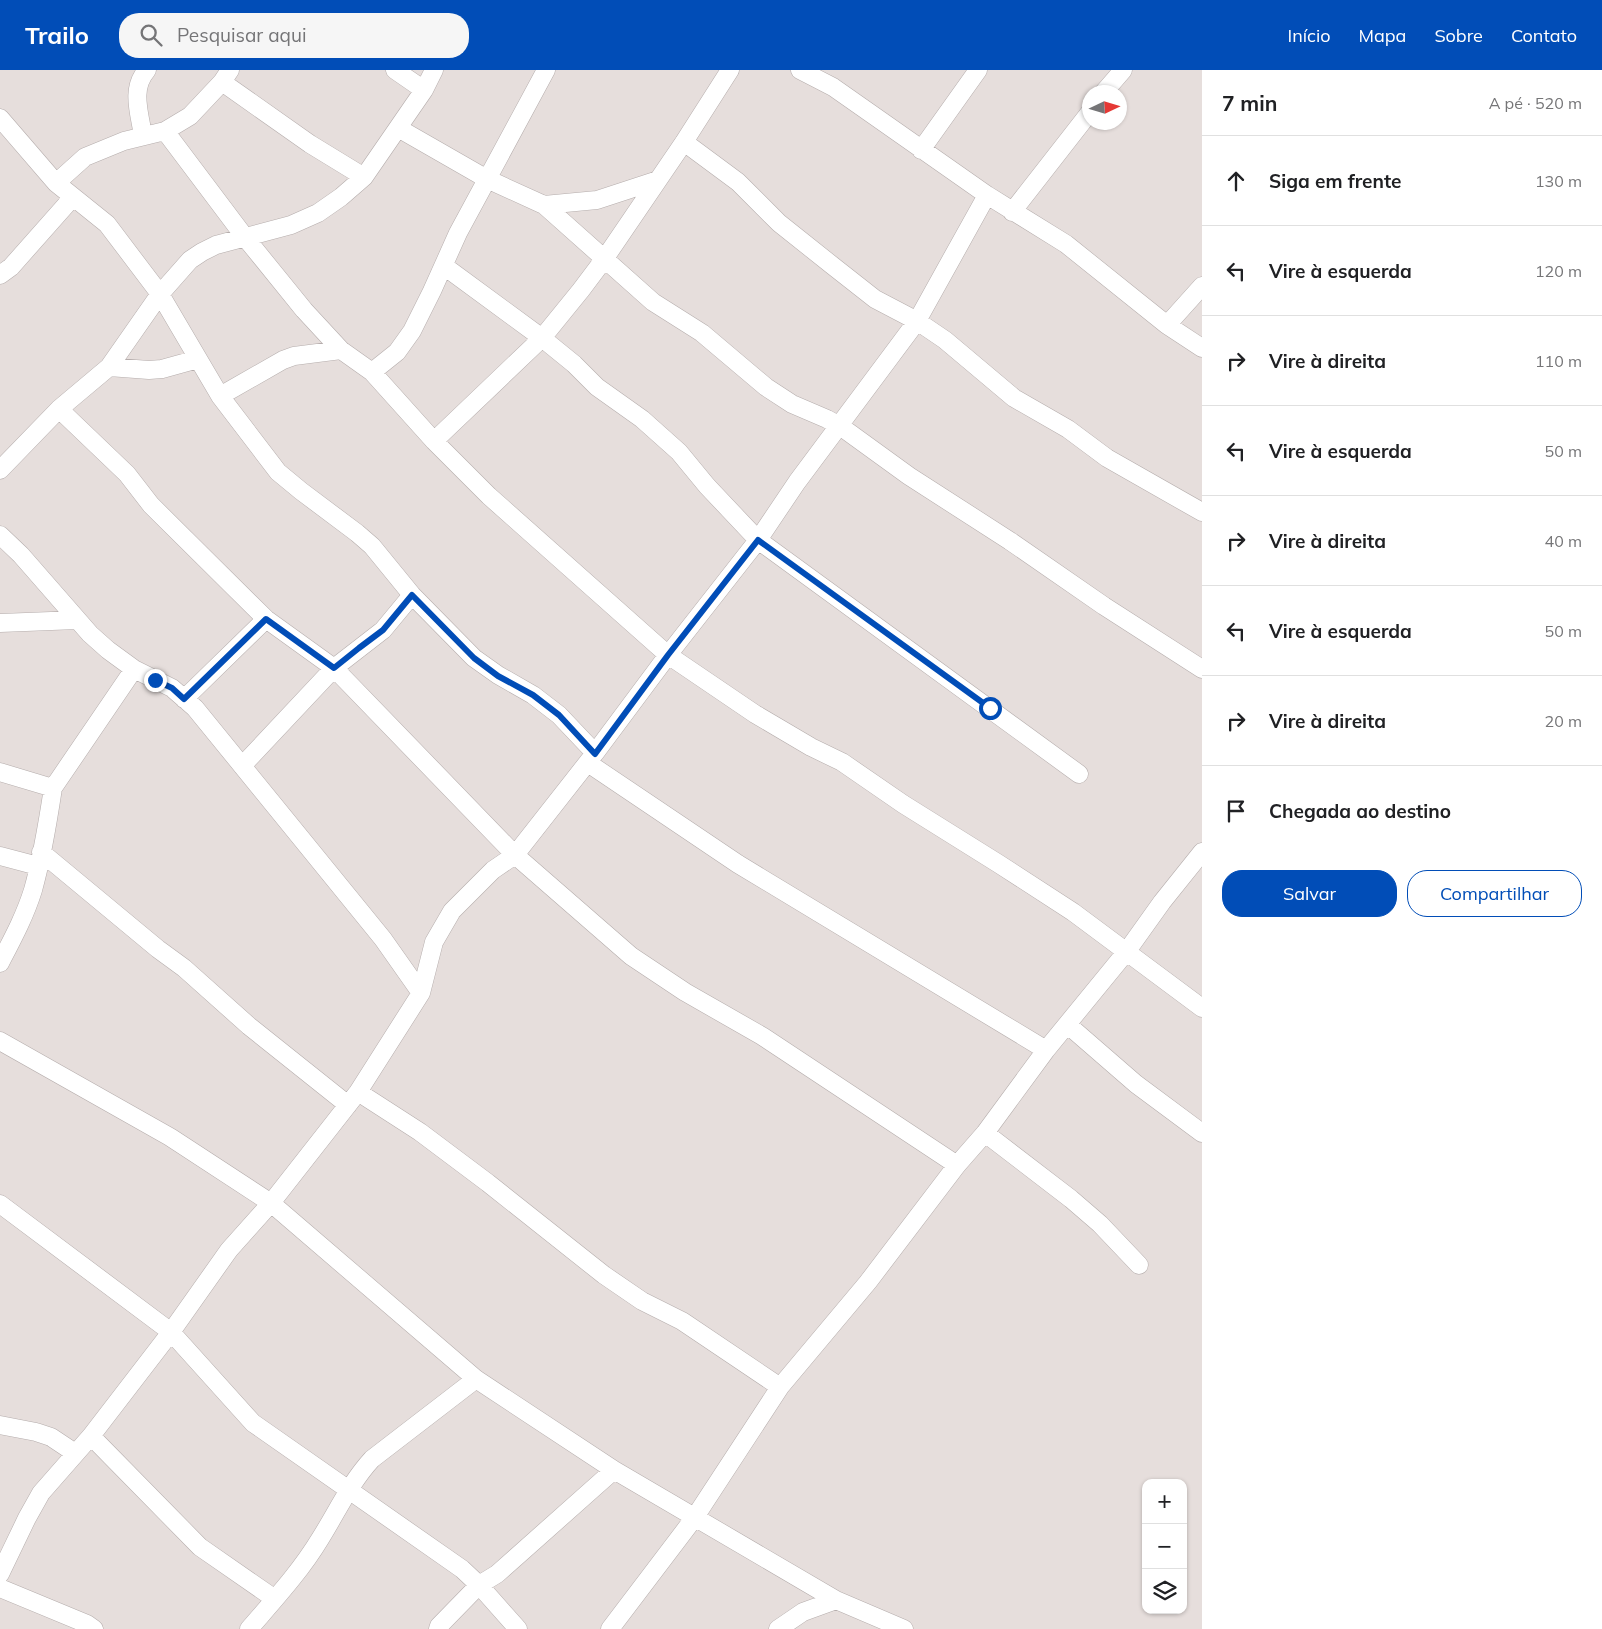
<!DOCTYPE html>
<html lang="pt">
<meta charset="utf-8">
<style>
body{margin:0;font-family:Mulish,sans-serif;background:#f6f6f6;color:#202124}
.controls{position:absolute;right:15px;bottom:15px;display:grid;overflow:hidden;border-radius:10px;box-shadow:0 1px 4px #0004}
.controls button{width:45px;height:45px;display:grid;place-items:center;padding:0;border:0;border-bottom:1px solid #e0e0e0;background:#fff;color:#202124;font:25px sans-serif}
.compass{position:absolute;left:1082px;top:15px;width:45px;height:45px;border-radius:50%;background:#fff;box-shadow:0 1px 4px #0004;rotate:86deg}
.stop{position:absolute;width:15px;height:15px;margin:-11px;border:4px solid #014db7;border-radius:50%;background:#fff}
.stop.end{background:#014db7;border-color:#fff;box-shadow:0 1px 5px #0008}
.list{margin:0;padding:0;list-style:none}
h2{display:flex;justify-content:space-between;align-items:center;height:65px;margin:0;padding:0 20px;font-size:21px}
h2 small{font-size:16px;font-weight:400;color:#757577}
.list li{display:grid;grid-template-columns:32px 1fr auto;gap:15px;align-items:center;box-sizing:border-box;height:90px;padding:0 20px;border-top:1px solid #e0e0e0}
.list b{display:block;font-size:19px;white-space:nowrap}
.list em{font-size:16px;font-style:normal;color:#757577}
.actions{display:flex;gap:10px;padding:15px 20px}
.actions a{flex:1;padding:11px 0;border:1px solid #014db7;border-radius:20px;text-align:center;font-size:18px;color:#014db7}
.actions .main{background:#014db7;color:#fff}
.icon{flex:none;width:28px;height:28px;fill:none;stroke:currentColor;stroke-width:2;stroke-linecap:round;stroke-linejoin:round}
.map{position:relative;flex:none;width:1202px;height:1559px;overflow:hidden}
header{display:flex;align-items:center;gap:30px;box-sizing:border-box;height:70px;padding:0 25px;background:#014db7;color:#fff}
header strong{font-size:24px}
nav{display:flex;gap:28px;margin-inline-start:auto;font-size:18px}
.search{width:350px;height:45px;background:#f6f6f6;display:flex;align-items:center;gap:12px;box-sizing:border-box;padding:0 18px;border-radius:20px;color:#757577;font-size:19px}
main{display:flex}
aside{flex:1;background:#fff}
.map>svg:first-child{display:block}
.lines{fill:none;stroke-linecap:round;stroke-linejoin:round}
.minor-casing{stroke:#b5adac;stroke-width:19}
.minor{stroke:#fff;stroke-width:18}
.route{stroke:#014db7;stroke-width:6}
</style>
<header>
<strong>Trailo</strong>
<div class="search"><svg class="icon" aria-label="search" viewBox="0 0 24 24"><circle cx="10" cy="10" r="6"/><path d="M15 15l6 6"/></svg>Pesquisar aqui</div>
<nav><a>Início</a><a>Mapa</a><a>Sobre</a><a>Contato</a></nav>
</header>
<main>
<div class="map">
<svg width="1202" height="1559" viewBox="0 0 1202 1559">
<rect width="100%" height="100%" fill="#e6dedc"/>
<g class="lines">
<g class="minor-casing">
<path id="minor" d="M395,0l29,20
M800,0l33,17 154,108 79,49 101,81 35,23
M222,12l88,62 54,33
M1104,22l19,-22
M0,48l56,65 51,41 53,70 60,102 58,76 23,19 56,42 15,13 40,49 62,63 24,17 35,20 26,20 36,38
M398,58l89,51 57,26 109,97 49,31 64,54 26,17 35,15 13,7 69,50 101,65 94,65 98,63
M165,61l79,105 60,74 37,40 31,22 62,69 55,55 179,159 87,59 56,33 31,15 61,42 96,60 74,48 129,96
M143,66c-3,-22 -13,-47 4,-66
M684,72l54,40 41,41 54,43 42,33 42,22 28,19 69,58 54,31 39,29 95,54
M921,80l57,-80
M56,113l29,-26 39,-16 41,-10 25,-15 32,-34 8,-12
M544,135l53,-5 61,-20
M1012,142l78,-100
M444,196l98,72 32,26 23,23 45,32 37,33 28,34 51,54 321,234
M0,205l11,-8 62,-70
M1167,255l35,-39
M109,297l40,3 13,-1 36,-10
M372,302l25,-20 15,-21 20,-40 26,-58 88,-163
M220,326l63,-36 11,-4 47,-6
M59,339l68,65 24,31 115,114 68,49 181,187 116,101 54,36 77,44 195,129
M434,371l108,-103 39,-48 24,-32 79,-116 46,-72
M0,400l59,-61 50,-42 51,-73 30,-34 12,-8 14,-7 75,-20 27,-12 23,-16 23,-20 60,-87 10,-20
M0,465l21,20 69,79 18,16 26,19 38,19 23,20 188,231 38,54
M0,553l77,-3
M184,629l82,-80
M588,693l150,101 308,186
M242,696l92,-98 49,-38 29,-35
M0,702l53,16c-5,33 -11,70 -20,102 -8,26 -21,50 -33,73
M53,718l81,-119
M41,782l117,97 26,19 65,58 99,79
M0,786l38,10
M1068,955l68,59 66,49
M0,971l170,96 101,66 205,176 138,91 222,130 68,29
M358,1022l62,40 68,51 116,92 38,26 40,20 98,66
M985,1063l86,66 29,25 39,41
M0,1134l171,128 82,91 209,146 17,16 18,-11 117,-104
M0,1355l36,7 15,5 24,16
M91,1366l109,111 75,52
M0,1504l27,-56 14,-25 50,-57 80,-104 58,-82 42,-47 87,-111 63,-99 13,-51 18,-31 41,-41 22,-15 80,-102 73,-98 90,-115 39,-58 120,-161 70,-126
M0,1518l87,36 7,5
M249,1559c25,-29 51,-57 71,-90 17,-27 30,-56 52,-80l104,-80
M438,1559l1,-3 40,-41 39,44
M610,1559l85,-112 85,-130 88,-105 89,-117 28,-32 61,-83 81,-99 35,-49 40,-50
M778,1559l25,-17 33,-12"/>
</g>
<use href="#minor" class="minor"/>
</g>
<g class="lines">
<path class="route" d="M155,610l17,8 12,11 82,-80 68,49 25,-20 24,-18 29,-35 62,63 24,18 35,19 26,20 36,39 73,-99 90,-115 232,168"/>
</g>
</svg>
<div class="controls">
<button>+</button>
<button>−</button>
<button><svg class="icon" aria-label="layers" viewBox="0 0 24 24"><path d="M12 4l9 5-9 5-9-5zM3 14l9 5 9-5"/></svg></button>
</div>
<svg class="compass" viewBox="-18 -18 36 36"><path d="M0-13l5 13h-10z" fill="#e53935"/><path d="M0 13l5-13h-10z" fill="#757577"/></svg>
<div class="stop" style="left:990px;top:638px"></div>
<div class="stop end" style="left:155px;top:610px"></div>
</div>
<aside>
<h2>7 min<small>A pé · 520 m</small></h2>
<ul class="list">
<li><svg class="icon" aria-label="ahead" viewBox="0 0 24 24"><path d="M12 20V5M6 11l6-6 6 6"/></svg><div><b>Siga em frente</b></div><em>130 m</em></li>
<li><svg class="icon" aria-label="left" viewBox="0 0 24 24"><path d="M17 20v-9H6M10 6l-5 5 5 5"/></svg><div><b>Vire à esquerda</b></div><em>120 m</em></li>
<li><svg class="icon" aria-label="right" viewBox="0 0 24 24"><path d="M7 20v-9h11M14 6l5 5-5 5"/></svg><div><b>Vire à direita</b></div><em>110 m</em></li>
<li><svg class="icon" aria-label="left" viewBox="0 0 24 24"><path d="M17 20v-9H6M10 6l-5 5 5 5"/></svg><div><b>Vire à esquerda</b></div><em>50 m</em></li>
<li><svg class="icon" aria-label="right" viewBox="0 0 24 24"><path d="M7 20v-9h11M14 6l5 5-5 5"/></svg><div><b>Vire à direita</b></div><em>40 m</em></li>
<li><svg class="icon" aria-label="left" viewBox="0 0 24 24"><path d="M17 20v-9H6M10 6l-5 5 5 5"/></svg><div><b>Vire à esquerda</b></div><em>50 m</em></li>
<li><svg class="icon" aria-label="right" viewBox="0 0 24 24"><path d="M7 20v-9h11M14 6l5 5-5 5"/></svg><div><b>Vire à direita</b></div><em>20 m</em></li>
<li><svg class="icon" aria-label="arrive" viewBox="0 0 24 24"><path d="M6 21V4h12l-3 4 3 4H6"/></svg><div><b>Chegada ao destino</b></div></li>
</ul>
<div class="actions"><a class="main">Salvar</a><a>Compartilhar</a></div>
</aside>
</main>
